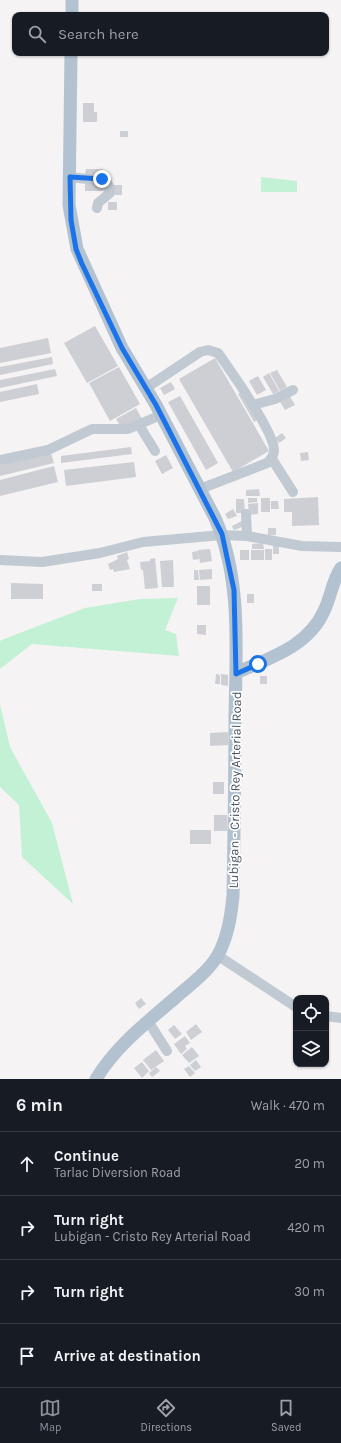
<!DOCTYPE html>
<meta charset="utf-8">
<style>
body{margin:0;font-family:Karla,sans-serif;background:#20242c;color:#f1f3f6}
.controls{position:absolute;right:12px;bottom:12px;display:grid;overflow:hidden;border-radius:8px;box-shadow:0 1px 3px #0004}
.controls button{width:36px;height:36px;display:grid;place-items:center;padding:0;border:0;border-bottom:1px solid #363941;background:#171b24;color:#f1f3f6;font:20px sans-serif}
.stop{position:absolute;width:12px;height:12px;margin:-9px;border:3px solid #1a73e8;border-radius:50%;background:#fff}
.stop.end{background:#1a73e8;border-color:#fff;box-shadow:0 1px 4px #0008}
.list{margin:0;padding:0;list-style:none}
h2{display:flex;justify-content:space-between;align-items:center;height:52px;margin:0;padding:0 16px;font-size:17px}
h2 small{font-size:13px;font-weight:400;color:#9ea1a6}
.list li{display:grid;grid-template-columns:26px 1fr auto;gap:12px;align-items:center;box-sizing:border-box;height:64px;padding:0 16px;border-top:1px solid #363941}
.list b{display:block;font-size:15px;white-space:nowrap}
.list p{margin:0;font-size:13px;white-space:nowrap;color:#9ea1a6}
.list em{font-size:13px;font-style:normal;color:#9ea1a6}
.icon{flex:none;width:22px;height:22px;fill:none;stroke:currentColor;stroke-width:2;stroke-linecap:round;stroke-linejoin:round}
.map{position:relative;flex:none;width:341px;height:1079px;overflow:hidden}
.search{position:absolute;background:#171b24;box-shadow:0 1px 3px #0004;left:12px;right:12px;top:12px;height:44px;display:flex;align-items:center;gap:10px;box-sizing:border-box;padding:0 14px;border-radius:8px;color:#9ea1a6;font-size:15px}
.sheet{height:308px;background:#171b24}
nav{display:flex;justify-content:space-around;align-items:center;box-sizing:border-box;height:56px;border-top:1px solid #363941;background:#171b24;font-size:11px;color:#9ea1a6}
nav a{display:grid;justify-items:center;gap:2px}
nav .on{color:#8c9099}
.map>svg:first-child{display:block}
.green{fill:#c3f1d5}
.building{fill:#cdcfd5}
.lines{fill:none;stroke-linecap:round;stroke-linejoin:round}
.minor{stroke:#c1cad2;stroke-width:10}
.major{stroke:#b3c2d1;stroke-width:13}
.route{stroke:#1a73e8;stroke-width:5}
.labels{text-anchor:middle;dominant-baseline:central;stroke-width:3.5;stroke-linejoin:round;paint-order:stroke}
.street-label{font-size:13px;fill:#4a5661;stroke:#fff}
</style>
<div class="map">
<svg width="341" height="1079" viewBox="0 0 341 1079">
<rect width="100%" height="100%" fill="#f5f3f3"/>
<path class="green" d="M261,177l36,4v11h-36z
M178,598l-13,32 11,4 3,22 -147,-12 -32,25v-28l4,-2 81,-31 55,-9z
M0,704l10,43 42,76 21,81 -51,-47 -3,-52 -19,-18z"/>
<path class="building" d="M83,103h11v9h3v10h-14z
M120,131h8v6h-8z
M86,169h17v7l-18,-1z
M85,182h20v9h-20z
M114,185h8v10h-7z
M108,202h9v8h-9z
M95,326l23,40 -31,17 -23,-40z
M48,338l3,15 -51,10v-15z
M52,357l1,7 -53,11v-8z
M215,358l54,93 -36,21 -54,-93z
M119,367l21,37 -30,17 -21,-38z
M55,369l2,7 -57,12v-8z
M277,370l10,17 -7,4 -10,-18z
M269,373l10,18 -6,3 -10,-17z
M258,376l8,14 -9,5 -8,-14z
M171,382l4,7 -11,6 -4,-7z
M37,384l2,10 -39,8v-10z
M242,392l16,28 -4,2 -16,-28z
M289,395l6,10 -10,5 -6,-10z
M180,396l38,67 -12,7 -38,-68z
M136,408l7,13 -22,6 -5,-8z
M282,433l4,5 -7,5 -4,-5z
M131,447l1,7 -71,9v-7z
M308,452l1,8 -8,1 -1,-8z
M51,453l3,10 -54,13v-11z
M166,455l7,13 -11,6 -7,-13z
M134,462l2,15 -70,9 -2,-16z
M54,466l4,16 -58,14v-16z
M259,489l1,7h-14v-6z
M318,497l1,28 -27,1v-14h-8v-13z
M248,498h9v4l-9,1z
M261,498h9v14h-9z
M236,499h8l1,14h-9z
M271,501h7l1,8h-8z
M258,503v11l-9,1 -1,-11z
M233,509l4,7 -9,3 -3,-5z
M242,521l3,5 -11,4 -2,-4z
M268,528h8v7h-8z
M263,543l1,6h-12v-5z
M273,545h6v9h-6z
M210,549l2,12 -12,2 -2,-13z
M265,549h7v11h-7z
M240,550h9v10h-9z
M251,550h13v10h-13z
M198,551l1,8 -6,1 -1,-8z
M127,552l2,7 -2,1 3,9 -16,3 -1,-3 -3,1 -2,-6 10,-5 -1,-3z
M155,558l3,30 -13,1 -2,-19h-2l-1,-8 10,-1v-2z
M173,560l1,27h-12l-2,-26z
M212,569v10l-12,1 -1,-10z
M194,570h4l1,10h-5z
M11,583l32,1v15h-32z
M92,584h10v7h-10z
M197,586h13v19h-13z
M247,594h7v9h-7z
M197,625h9v10l-9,-1z
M216,674l4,1v9h-5z
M221,674l7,1v11l-7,-1z
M260,676h7v8h-7z
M228,732v13l-18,1v-13z
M213,782h11v12h-11z
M214,815h13v16h-13z
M190,830h21v14h-21z
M141,998l5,6 -7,5 -4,-6z
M196,1024l6,8 -11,8 -5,-8z
M174,1025l8,9 -7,5 -7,-9z
M185,1036l5,7 -5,3 2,3 -6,5 -7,-10z
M192,1047l7,9 -10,7 -7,-8z
M156,1050l8,11 -13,9 -8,-10z
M196,1060l5,7 -6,4 -5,-6z
M142,1062l7,9 -7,7 -8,-10z
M189,1066l6,7 -5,4 -6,-8z
M156,1067l4,4 -8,6 -3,-4z"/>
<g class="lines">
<path class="minor" d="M70,177l36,4 4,7v5l-12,10 -1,5
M146,388l54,-36 8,-2 10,3c12,17 56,78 56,97 0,6 -3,9 -7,13l-67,26
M253,405l22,-6 18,-9
M139,425l16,26
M272,459l21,33
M0,460l48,-10 44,-21h36l33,-14
M246,514l1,22
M0,560l42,2 58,-9 43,-11 79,-7 25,1 55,10 39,1
M217,955l79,52
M326,1016l15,2
M148,1021l19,30"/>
<path class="major" d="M72,15v-15
M71,53l-2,152 8,44 45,99 34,57 59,113c27,61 21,132 20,198 0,60 -1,120 -2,180 -2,20 -5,40 -15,59 -10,17 -28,30 -43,43 -29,25 -59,48 -79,81
M236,673c33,-15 72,-26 88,-62 7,-14 8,-30 17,-43"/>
</g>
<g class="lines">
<path class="route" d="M102,179l-32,-2 1,43 5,29 6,15 40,84 34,57 66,129 12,56 2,84 22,-10"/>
</g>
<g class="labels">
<g class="street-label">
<text transform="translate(235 790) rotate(-89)">Lubigan - Cristo Rey Arterial Road</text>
</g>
</g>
</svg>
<div class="controls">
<button><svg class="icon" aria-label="locate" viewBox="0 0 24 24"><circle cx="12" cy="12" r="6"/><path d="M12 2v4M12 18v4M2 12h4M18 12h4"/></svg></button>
<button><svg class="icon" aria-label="layers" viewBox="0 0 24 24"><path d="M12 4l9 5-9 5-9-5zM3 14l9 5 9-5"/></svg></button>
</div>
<div class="stop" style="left:258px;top:664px"></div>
<div class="stop end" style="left:102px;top:179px"></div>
<div class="search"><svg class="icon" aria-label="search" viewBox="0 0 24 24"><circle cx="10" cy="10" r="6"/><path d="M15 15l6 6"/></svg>Search here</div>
</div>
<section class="sheet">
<h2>6 min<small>Walk · 470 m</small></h2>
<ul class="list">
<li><svg class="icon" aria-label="ahead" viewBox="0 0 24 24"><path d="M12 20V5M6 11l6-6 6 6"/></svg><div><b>Continue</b><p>Tarlac Diversion Road</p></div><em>20 m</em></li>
<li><svg class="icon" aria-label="right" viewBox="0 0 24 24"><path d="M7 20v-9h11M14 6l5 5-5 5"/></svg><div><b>Turn right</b><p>Lubigan - Cristo Rey Arterial Road</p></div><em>420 m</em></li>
<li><svg class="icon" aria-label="right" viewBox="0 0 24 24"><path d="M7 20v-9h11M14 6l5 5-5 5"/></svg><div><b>Turn right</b></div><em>30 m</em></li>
<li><svg class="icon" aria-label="arrive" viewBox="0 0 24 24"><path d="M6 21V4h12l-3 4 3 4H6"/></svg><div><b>Arrive at destination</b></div></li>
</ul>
</section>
<nav>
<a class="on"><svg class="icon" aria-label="map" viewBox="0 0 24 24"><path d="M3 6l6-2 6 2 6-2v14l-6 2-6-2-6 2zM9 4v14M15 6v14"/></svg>Map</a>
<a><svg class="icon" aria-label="directions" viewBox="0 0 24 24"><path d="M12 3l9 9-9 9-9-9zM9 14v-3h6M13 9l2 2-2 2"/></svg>Directions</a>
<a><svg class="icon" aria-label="saved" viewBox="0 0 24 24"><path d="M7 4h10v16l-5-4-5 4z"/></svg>Saved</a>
</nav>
